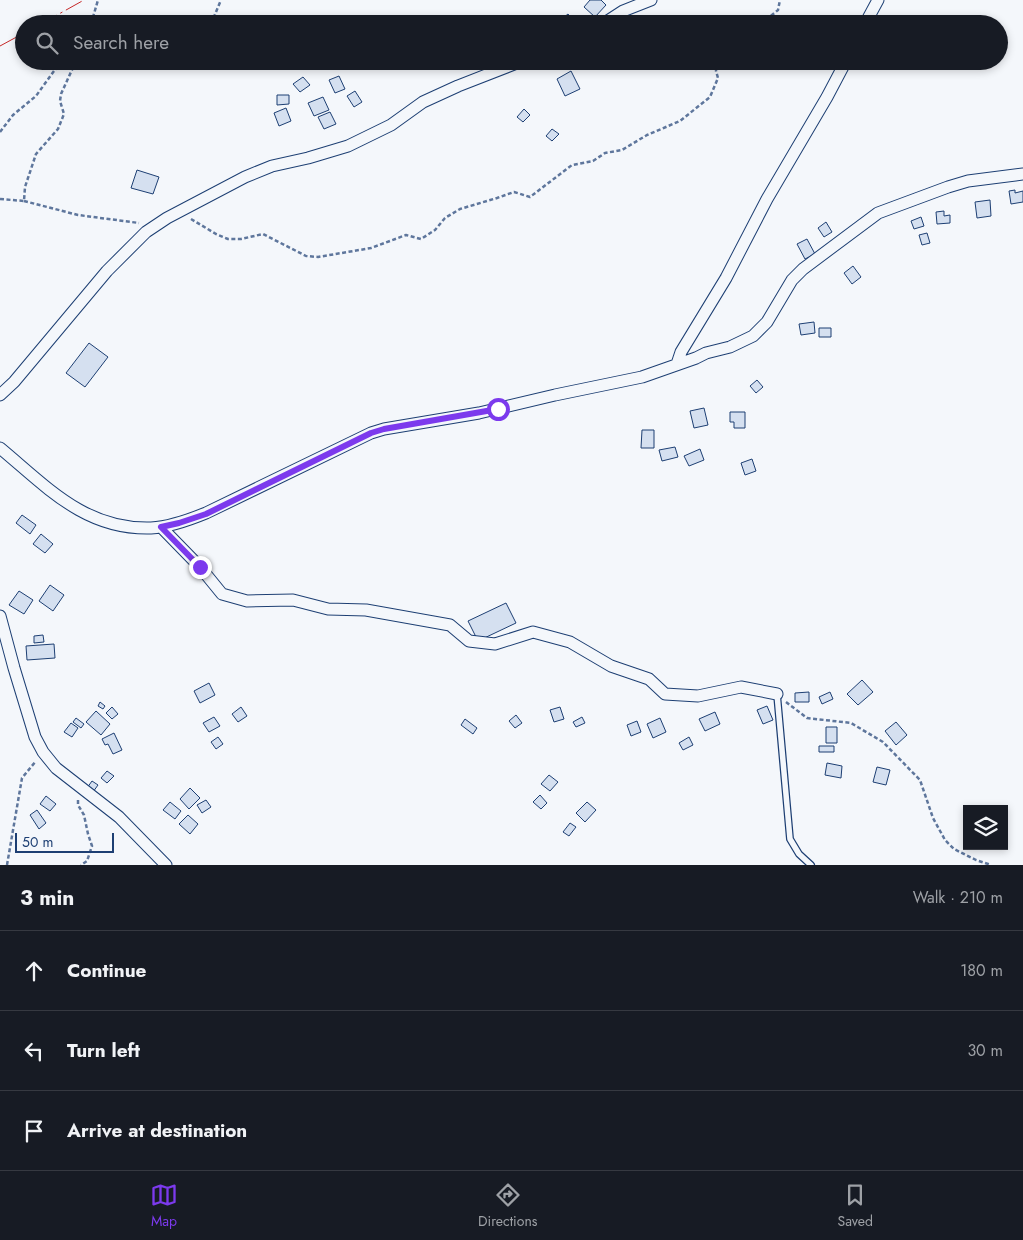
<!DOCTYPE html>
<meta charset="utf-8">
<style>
body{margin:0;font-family:Jost,sans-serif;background:#242831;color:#f1f3f6}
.controls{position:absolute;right:15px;bottom:15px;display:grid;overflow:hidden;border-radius:0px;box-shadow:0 2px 8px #0003}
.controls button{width:45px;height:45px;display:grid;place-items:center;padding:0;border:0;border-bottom:1px solid #363941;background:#171b24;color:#f1f3f6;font:25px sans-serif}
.scale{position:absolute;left:15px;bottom:12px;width:99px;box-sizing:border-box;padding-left:5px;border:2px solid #1d3f73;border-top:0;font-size:14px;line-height:18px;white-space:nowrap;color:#1d3f73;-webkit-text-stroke:4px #f4f7fb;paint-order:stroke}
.stop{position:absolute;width:15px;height:15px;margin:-11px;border:4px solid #7c3aed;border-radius:50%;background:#fff}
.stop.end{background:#7c3aed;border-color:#fff;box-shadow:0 1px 5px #0008}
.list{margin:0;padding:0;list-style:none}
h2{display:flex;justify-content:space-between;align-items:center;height:65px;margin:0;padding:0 20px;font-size:21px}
h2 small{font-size:16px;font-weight:400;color:#9ea1a6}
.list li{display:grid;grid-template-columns:32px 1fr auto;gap:15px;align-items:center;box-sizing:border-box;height:80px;padding:0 20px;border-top:1px solid #363941}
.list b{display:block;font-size:19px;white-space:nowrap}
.list em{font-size:16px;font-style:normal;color:#9ea1a6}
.icon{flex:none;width:28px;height:28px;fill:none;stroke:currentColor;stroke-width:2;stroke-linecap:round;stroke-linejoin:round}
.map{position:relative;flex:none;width:1023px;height:865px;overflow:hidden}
.search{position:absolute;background:#171b24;box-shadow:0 2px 8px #0003;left:15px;right:15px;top:15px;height:55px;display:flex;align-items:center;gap:12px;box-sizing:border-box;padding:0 18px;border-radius:28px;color:#9ea1a6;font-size:19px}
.sheet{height:305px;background:#171b24}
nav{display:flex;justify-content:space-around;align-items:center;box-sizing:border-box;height:70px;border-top:1px solid #363941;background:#171b24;font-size:14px;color:#9ea1a6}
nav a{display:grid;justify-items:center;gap:2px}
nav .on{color:#7c3aed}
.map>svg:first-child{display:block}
.building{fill:#d5e0f0;stroke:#1d3f73}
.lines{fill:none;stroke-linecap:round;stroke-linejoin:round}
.service-casing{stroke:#1d3f73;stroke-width:8}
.minor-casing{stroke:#1d3f73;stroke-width:13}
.path{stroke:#5e769c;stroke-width:2.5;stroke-dasharray:4 2.5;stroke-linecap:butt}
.service{stroke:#f4f7fb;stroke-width:5.5}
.minor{stroke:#f4f7fb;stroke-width:11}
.power{stroke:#c62828;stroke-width:1;stroke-dasharray:18 4 2.5 4;stroke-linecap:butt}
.route{stroke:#7c3aed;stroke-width:6}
</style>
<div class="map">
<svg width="1023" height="865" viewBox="0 0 1023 865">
<rect width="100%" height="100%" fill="#f4f7fb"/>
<path class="building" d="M590,0h11l5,5 -11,12 -11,-10z
M568,14l5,6 -4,4h-8l-2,-3z
M571,71l9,18 -15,7 -8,-17z
M339,76l6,13 -10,4 -6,-13z
M303,77l7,8 -10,7 -7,-8z
M355,91l7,11 -8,5 -7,-11z
M277,95h12v9l-12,1z
M323,97l6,13 -15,6 -6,-13z
M286,108l5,13 -12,5 -5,-13z
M524,109l6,6 -7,7 -6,-5z
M330,112l6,12 -12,5 -6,-12z
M552,129l7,5 -7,7 -6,-5z
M137,170l22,7 -6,17 -22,-6z
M1015,190v3l8,-2v11l-12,2 -2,-13z
M990,200l1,16 -14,2 -2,-16z
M944,211v5l6,-1v8l-13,1 -1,-12z
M921,217l3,9 -10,3 -3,-8z
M826,222l6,10 -8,5 -6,-9z
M927,233l3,10 -8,2 -3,-10z
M807,239l8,15 -10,5 -8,-15z
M853,266l8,11 -9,7 -8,-11z
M814,322l1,11 -14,2 -2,-11z
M819,328h12v9h-12z
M89,343l19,14 -23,30 -19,-14z
M757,380l6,7 -7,6 -6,-7z
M704,408l4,17 -14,3 -4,-17z
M730,412h15v16h-11v-6h-4z
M642,430h12v18h-13z
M675,447l3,10 -16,4 -3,-11z
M700,449l4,11 -15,6 -5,-10z
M752,459l4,12 -11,4 -4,-12z
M22,515l14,10 -6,9 -14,-11z
M41,534l12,10 -8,9 -12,-9z
M50,585l14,10 -11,16 -14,-10z
M19,591l14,9 -9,14 -15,-9z
M506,603l10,20 -38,18 -10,-20z
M43,635l1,7 -10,1v-7z
M54,644l1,14 -28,2 -1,-14z
M862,680l11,12 -15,13 -11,-11z
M209,683l6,12 -15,8 -6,-12z
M809,692v10h-14v-9z
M830,692l3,7 -11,5 -3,-7z
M100,702l5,4 -2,3 -5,-3z
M767,706l6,14 -10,4 -6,-14z
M112,707l6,7 -6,5 -6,-6z
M241,707l6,9 -9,6 -6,-8z
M560,707l4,12 -10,3 -4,-12z
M96,711l14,13 -9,11 -15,-13z
M715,712l5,12 -15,7 -6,-12z
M516,715l6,8 -7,5 -6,-7z
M214,717l6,9 -11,6 -6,-9z
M582,717l3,6 -9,4 -3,-5z
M76,718l8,6 -3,4 -8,-6z
M660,718l6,14 -13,6 -6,-14z
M465,719l12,9 -4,6 -12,-9z
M637,721l4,11 -10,4 -4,-11z
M896,722l11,13 -11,10 -11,-14z
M71,723l7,5 -6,9 -8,-5z
M826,727h11v16h-11z
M114,733l8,17 -9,4 -5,-10 -3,1 -3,-6z
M218,737l5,7 -7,5 -5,-7z
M689,737l4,8 -10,5 -4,-7z
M819,746h15v6h-15z
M827,763l15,3 -1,12 -16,-3z
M877,767l13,3 -4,15 -13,-3z
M107,771l7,5 -7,7 -6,-5z
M549,775l9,7 -8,9 -9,-7z
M92,781l6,4 -5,7 -6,-4z
M190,788l10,10 -11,11 -9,-10z
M540,795l7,8 -6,6 -8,-7z
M46,796l10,8 -6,7 -10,-7z
M206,800l5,7 -9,6 -5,-8z
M170,802l11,9 -6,8 -12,-9z
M587,802l9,8 -11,12 -9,-9z
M37,810l9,13 -7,6 -9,-14z
M188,815l10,9 -8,10 -11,-10z
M570,823l6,4 -7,9 -6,-4z"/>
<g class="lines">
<g class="service-casing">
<path id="service" d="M777,694l13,145 9,15 12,11"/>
</g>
<g class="minor-casing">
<path id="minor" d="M603,24l20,-13 28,-11
M865,24l13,-24
M677,364l4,-12 45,-74 41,-79 60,-102 19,-36
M0,395l14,-13 93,-111 39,-39 21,-14 78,-41 27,-11 36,-8 40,-12 43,-21 32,-23 35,-16 64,-25
M0,448c47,39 85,82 151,80 19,-1 38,-8 55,-15l165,-80 13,-4 95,-16 76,-18 87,-18 54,-19 10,-5 24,-6 23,-11 14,-14 25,-42 11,-11 75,-56 70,-26 20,-6 55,-7
M161,527l39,40 22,27 25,7 46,-1 35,9 38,1 84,15 19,16 26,3 38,-12 37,10 41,24 38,13 16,15 33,2 43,-9 36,7
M0,616l14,52 21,69 8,15 13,16 63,49 47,48"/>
</g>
<path class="path" d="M91,24l7,-24
M193,24h7
M211,24l10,-24
M761,24l17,-14 2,-10
M0,132l13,-17 23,-19 18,-25 11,-10
M0,199l24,2 1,-14 11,-33 22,-25 6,-15 -4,-13 1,-7 15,-33
M24,201l54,14 61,8
M191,219l25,15 12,5h13l22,-5 43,22 12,1 53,-9 35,-13 15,4 14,-9 10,-12 15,-9 37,-11 17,-6 16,5 42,-32 21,-4 12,-8 17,-3 25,-15 33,-14 30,-24 8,-19 -2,-7 1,-10
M786,702l21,16 44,5 32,19 37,38 13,38 12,22 9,9 22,11 15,5
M78,800v5l6,10 4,19 4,12 -5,15 -6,4
M7,865l15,-87 14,-17"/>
<use href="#service" class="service"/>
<use href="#minor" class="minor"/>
<path class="power" d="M41,24l43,-24
M0,46l24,-13"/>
</g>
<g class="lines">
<path class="route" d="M200,567l-39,-40 18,-4 27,-9 165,-81 13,-4 114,-20"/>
</g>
</svg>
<div class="controls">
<button><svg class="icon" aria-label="layers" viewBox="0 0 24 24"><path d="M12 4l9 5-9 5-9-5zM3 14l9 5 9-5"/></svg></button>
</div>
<div class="scale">50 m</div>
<div class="stop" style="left:498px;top:409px"></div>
<div class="stop end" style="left:200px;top:567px"></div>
<div class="search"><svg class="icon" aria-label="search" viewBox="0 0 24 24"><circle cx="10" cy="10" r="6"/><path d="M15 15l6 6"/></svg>Search here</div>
</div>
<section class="sheet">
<h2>3 min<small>Walk · 210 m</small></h2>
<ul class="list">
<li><svg class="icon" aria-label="ahead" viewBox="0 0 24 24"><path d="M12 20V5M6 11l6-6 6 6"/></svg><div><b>Continue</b></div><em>180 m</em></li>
<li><svg class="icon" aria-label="left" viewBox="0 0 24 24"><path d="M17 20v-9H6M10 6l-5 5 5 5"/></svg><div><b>Turn left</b></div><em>30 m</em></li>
<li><svg class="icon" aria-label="arrive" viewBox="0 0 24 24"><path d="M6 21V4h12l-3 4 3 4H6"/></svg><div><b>Arrive at destination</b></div></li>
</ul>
</section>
<nav>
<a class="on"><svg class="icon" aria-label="map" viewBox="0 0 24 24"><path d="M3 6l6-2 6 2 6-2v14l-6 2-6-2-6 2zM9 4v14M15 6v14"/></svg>Map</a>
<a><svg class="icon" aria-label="directions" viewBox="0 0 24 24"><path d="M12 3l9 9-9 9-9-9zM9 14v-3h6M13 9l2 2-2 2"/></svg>Directions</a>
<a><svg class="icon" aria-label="saved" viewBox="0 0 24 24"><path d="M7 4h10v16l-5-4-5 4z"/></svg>Saved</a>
</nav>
